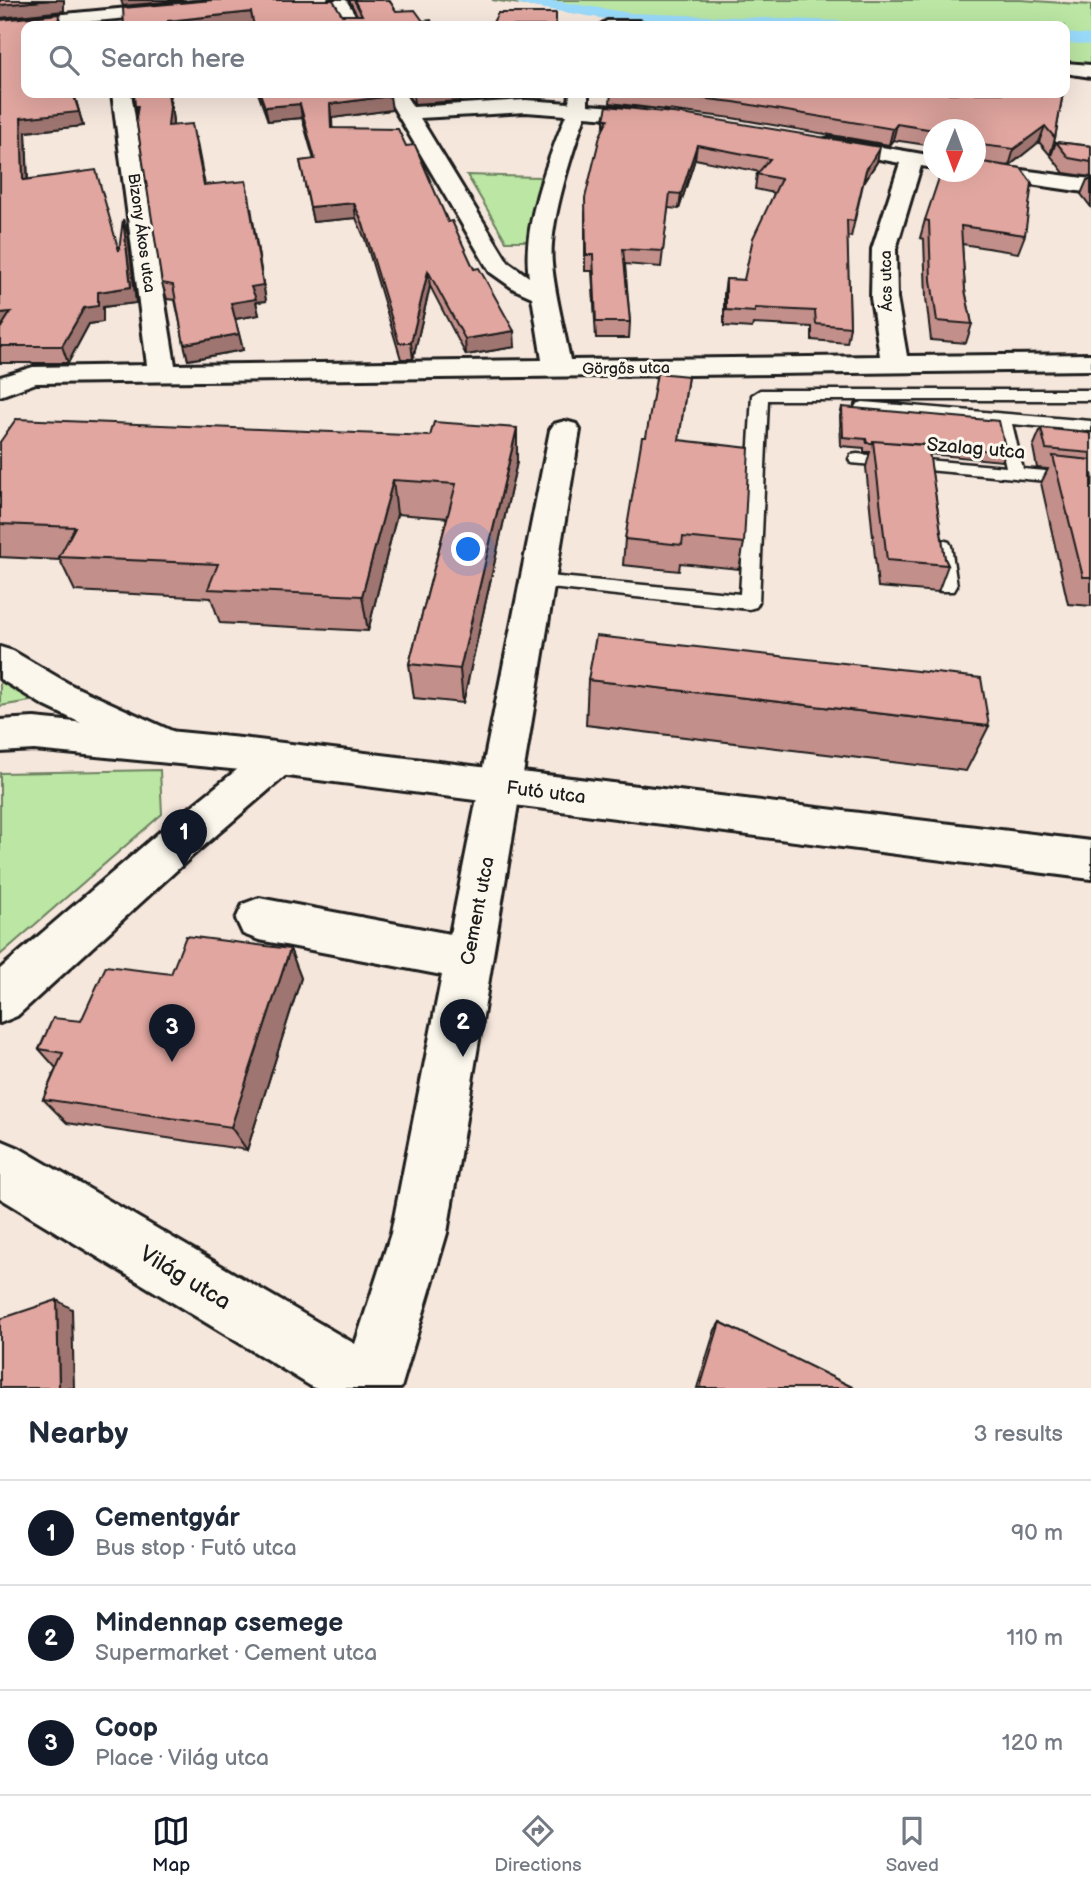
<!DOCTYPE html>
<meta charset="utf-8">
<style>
body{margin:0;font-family:"Balsamiq Sans",sans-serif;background:#f2f2f3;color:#1f2937}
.compass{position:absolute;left:923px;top:119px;width:63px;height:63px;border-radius:50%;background:#fff;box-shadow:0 7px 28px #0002;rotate:181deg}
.you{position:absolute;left:469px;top:550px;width:24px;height:24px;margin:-18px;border:5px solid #fff;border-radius:50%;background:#1a73e8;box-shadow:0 0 0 10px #1a73e833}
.badge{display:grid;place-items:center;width:46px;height:46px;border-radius:50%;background:#111827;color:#fff;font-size:23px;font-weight:700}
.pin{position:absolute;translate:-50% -58px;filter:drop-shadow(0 2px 4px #0008)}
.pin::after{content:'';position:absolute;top:37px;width:24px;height:21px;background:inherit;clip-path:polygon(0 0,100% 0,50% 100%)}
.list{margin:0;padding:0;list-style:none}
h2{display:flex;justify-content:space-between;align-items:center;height:91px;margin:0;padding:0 28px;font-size:30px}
h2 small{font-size:23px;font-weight:400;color:#747a83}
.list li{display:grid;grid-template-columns:46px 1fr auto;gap:21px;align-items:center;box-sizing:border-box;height:105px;padding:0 28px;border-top:2px solid #e0e1e3}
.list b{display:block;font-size:26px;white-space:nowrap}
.list p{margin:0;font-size:23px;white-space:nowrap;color:#747a83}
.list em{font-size:23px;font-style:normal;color:#747a83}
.icon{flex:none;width:38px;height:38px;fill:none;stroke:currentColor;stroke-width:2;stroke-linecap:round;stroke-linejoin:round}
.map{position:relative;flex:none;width:1091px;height:1388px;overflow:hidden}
.search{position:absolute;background:#fff;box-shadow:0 7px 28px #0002;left:21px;right:21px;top:21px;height:77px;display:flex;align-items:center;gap:18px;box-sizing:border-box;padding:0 24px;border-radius:14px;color:#747a83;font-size:26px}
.sheet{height:406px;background:#fff}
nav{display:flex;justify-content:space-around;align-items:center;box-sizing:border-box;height:98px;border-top:2px solid #e0e1e3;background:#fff;font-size:19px;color:#747a83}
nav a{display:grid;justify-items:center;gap:4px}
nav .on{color:#111827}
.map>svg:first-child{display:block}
.green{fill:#bbe6a3;stroke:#6c8160;stroke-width:2}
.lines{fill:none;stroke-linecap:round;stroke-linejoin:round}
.canal{fill:#99dafb;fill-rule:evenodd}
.service-casing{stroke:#1c1c1c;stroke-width:5}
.minor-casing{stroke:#1c1c1c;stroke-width:6}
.secondary-casing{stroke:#1c1c1c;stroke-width:6}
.primary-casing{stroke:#1c1c1c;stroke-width:6}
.service{fill:#fbf7ec;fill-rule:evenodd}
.minor{fill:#fbf7ec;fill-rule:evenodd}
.secondary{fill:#fbf7ec;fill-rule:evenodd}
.primary{fill:#fbf7ec;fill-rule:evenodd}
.wall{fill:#c28f8a;stroke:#1c1c1c;stroke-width:2}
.shaded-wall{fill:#9e7470;stroke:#1c1c1c;stroke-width:2}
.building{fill:#e1a6a0;stroke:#1c1c1c;stroke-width:2}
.labels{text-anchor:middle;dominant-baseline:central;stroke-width:6;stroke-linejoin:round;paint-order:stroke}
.far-street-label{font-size:16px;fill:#1c1c1c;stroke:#fbf7ec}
.street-label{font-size:19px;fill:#1c1c1c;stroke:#fbf7ec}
.near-street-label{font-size:23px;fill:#1c1c1c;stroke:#fbf7ec}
</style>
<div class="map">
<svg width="1091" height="1388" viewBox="0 0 1091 1388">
<rect width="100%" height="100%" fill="#f6e7dd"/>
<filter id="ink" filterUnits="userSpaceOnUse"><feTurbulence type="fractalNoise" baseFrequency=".0143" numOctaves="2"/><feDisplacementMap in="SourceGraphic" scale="14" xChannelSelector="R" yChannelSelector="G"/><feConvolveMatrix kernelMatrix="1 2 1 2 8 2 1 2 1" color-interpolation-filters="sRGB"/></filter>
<g filter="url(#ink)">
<path class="green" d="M492,0h529l70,5v59l-26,-3v-35h-387z
M467,175l73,2 -10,64h-24z
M0,668l36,32 -36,6z
M160,770l2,44 -162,141v-182z"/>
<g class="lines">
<path class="canal" d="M512,0h37l82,13 212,8 8,5h-129l-91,-3 -111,-18z
M1065,33l26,2v10l-26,-2z"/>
<g class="service-casing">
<path id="service" d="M760,390h331v10h-323l-9,202 -3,5 -7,2 -218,-23 -3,-5 3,-5 7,-1 202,19 12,-199z
M863,402l228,19v10l-79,-7 11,45 68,6v10l-240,-22 -2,-4 2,-4 6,-1 149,13 -10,-44 -139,-13 -2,-3 2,-3z
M942,540l7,2 2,4 6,40 -3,5h-14l-3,-5 -4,-40 2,-4z"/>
</g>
<g class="minor-casing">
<path id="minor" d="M214,0h60l-8,5 -266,25v-10z
M330,0h16l16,26h-16z
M607,21h33l8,5h-49z
M1065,63l26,2v12l-26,-4z
M112,93h19l44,272 367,-5 -10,-63 -18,-8 -24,-17 -104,-177 18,-2 9,14 113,-7 43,3 1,-10h18v12l71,5 7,2 3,4 -3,4 -7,2 -74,-6c-13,37 -37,110 -33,148 3,32 12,64 18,96l310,-4 -9,-58 1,-49 28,-86 -78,-15 -3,-4 3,-4 7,-2 105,18v12l-13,-2 -25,83 1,49 10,58 184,-2v16l-1055,13 -36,13v-19l33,-10 114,-2zM526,112l40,3c-18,45 -45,113 -37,162l-21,-15 -88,-144z
M976,164l115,15v14l-123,-18 -2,-3h10z
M565,421l11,3 4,6 -133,803 -46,155h-87l-314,-190v-58l19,8 336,196 36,-111 51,-258 -183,-35 -16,-6 -7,-15 7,-15 16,-6 191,36 100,-504 4,-6z"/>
</g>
<g class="secondary-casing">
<path id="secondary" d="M34,718l207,20 850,103v38l-850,-109 -207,-20 -34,2v-32z"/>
</g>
<g class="primary-casing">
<path id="primary" d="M0,647l13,4 58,34 112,51 6,11 -6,11 -14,5 -14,-5 -112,-53 -43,-26z
M278,743l14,5 6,11 -6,11 -100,86 -175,160 -17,7v-54l162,-139 102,-82z"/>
</g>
<use href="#service" class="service"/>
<use href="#minor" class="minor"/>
<use href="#secondary" class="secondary"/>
<use href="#primary" class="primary"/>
</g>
<path class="wall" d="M349,0h40l7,11 27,10 -169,3 -19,2h-111l218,-11h15z
M0,20l26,6 57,70 -8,1 8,29 -57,6 2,48 91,70 9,-15 8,68 -33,4v15l-14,2 -21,39h-68z
M134,93h35l4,28v5l23,12 9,47 44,10 17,106 -10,1 3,13 -24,4 8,31 -55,10 -13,-60 -8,-1 -5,-16z
M258,93h130l4,17 -60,8v10l74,18 68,123 41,78 -49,8 -36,-69 -17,73h-12l-36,-120 -9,-21 -43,4 -13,-61 14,-1 -12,-42 -34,3z
M406,93h53l1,8 -46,3z
M611,93h452l-8,45 -5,17 -11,-13 -30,24 16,69 -7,18 -56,-9 3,46 7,34 -6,19 -35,-3 -5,-42 -2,-59 -4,-1 5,-18 51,-90h-42v16l-41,-6 -4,5 -157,-27 -122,-15z
M604,119l273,43 -14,22 -12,53 -4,-1 3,91 -3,16 -35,-3v-13l-59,-3 -1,4 -28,-2v-32l2,-15 18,1 30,-87 -19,-4 2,-15 3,-2 -65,-13 -16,50 -11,-1 -7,59 -36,-3 5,58 -1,16h-33l-4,-67h-7v-58l19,-85z
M1056,142l35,4v31l-27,-4 -13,-17z
M1087,180h4v27l-10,-13z
M688,376l-9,64 65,103 -5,26 -59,-6 -1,8 -56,-6 2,-26 21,-102z
M842,407l164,45 -4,9 -73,-7 16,105 3,6 -10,27 -60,-5 -12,-120 4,-15h-6v-4l-23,-2 -1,-30z
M1041,428l50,7v171l-23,-2 -27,-121 7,-14 -11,-1 -4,-21z
M0,442l517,20 -54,241 -49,-5 -5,-34 38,-146 -50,-4 -29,117 -148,-8 -9,-25 -136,-7 -15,-31 -60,-3z
M588,680l401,46 -23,45 -380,-46z
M290,949l11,29 -54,172 -180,-27 -24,-24 13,-31 -17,-19 42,-28 90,-47z
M720,1322l134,66h-157l18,-58z"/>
<path class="shaded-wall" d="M51,0h13v11l-64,7v-13z
M121,0h65l-63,6z
M251,12l3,12 -19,2h-67v-5z
M59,14l4,12h-5z
M73,93h9l1,3 -8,1 8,29 -57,6 2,63 -5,-15 -2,-62z
M168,93h1l4,28 -1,20 -4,-15z
M413,93h46l1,8 -46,3z
M390,96l2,14 -60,8 1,24 -3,-38z
M300,104l2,14 -34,3 -3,-14z
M897,124l-4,16 -4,5 4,-16z
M1045,126l-6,16 -30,24 5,-17z
M697,145l-2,14 -16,50 2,-15z
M981,145l-5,19v-11z
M880,147l-3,15 -15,23 4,-15z
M246,181l20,120 -10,1 3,13 -24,4 -4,-16 20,-16z
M354,203l2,15 -43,4 -3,-15z
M123,219l5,16 8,68 -33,4v15l-14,2 -21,39 -6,-17 22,-38 14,-16 33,-5z
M428,271l2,15 -17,73 -2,-16z
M11,312l-11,17v-16z
M514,331l1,16 -49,8 -1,-16z
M239,334l4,16 -55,10 -4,-16z
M517,428v34l-54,241 -3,-34z
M393,480l4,34 -29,117 -6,-35z
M290,949l11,29 -54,172 -16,-23z
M57,1300l15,9 2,79h-15z"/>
<path class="building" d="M0,0h51l-51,5z
M213,0h120l9,15h20l-8,-15h35l7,11 19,-1 8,11 8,-1 2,6h-179l-3,-14 -83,9v5h-44l-1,-18z
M498,13h58v13h3h-68z
M59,14l-1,12h-32v67h47l6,19 -58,6 2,62 73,-10 23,81 4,-32 8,68 -33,5v14l-14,2 -22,38h-62v-17l11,-17 -11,1v-293z
M614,23l77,3h-77z
M1065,62l3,1 -3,17z
M134,93h34l2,14 -2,19 24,-2 12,61 42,-4 17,104 -12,2 5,12 -25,4 8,31 -55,10 -11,-59 -11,-2 -26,-165 2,-12h-3z
M260,93h128l2,3 -60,8 1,24 67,1 8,17 9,-1 33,77 4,-1 22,48 5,-1 35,63 -49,8 -37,-68 -17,72h-12l-36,-119 -9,-21 -44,4 -10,-46 15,-2 -15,-55 -35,3z
M655,93h408l-8,45 -10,-12 -31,23 -33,-4 -3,8h-2v-23h-42l-37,-6 -4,5 -159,-27z
M607,106l75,8 198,33 -14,23 -12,51 -7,-1 3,107 -34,-3 -1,-13 -60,-3v4l-29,-2v-31l18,1 9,-42 28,-59 -24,-5 13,-15 -73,-14 -16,49 -11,-1 -7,58 -40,-2 7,73h-34l-3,-67h-7l-1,-57 15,-62 8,-17h-4z
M1056,142l35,4v16l-22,-4z
M976,161l45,7 11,15 -7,52 -64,-9 4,64 7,34 -35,-3 -6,-41 -2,-59 -4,-1 16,-48h35z
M657,373l31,3 -9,64 70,8 -5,95 -61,-6 -1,8 -57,-6 17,-102h4z
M842,407l157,14 7,31 -133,-11v2h-6l-1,-4 -23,-2z
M16,419l414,17 4,-14 83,6 -57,241 -51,-5 47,-180 -63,-4 -31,116 -154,-7 10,-25 -159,-7 16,-30 -75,-3v-82z
M1041,428l47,5 3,2v18l-45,-4z
M873,441l55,4 17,114 3,6 -61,-5z
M1053,456l38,4v117h-8z
M596,636l385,42 8,48 -401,-46z
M186,936l104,13 -59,178 -188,-28 20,-46 -24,-4 14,-31 28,3 25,-55 65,8z
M57,1300l2,88h-59v-69z
M720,1322l134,66h-154z"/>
</g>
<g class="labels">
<g class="far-street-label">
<text transform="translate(141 233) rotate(82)">Bizony Ákos utca</text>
<text transform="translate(887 281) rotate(-91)">Ács utca</text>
<text transform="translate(626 369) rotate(-1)">Görgős utca</text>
</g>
<g class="street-label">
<text transform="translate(976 449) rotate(5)">Szalag utca</text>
<text transform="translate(546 793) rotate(7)">Futó utca</text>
<text transform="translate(478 911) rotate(-79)">Cement utca</text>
</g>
<g class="near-street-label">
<text transform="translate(185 1278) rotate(31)">Világ utca</text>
</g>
</g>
</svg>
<svg class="compass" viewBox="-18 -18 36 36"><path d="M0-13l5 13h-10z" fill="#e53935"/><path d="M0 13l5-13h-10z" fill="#747a83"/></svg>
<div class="you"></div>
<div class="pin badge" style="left:184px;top:867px">1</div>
<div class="pin badge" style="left:463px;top:1057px">2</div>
<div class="pin badge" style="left:172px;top:1062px">3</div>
<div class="search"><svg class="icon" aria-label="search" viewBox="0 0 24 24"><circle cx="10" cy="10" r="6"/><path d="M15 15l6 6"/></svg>Search here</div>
</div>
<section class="sheet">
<h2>Nearby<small>3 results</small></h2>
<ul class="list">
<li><span class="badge">1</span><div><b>Cementgyár</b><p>Bus stop · Futó utca</p></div><em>90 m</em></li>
<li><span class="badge">2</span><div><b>Mindennap csemege</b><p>Supermarket · Cement utca</p></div><em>110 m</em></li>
<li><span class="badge">3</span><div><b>Coop</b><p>Place · Világ utca</p></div><em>120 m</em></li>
</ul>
</section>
<nav>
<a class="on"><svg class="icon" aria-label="map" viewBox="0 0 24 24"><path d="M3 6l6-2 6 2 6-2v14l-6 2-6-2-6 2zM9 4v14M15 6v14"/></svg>Map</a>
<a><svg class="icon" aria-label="directions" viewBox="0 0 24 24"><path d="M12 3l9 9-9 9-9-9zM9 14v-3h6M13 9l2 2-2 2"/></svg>Directions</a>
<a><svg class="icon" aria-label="saved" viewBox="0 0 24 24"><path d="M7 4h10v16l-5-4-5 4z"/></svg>Saved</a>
</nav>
